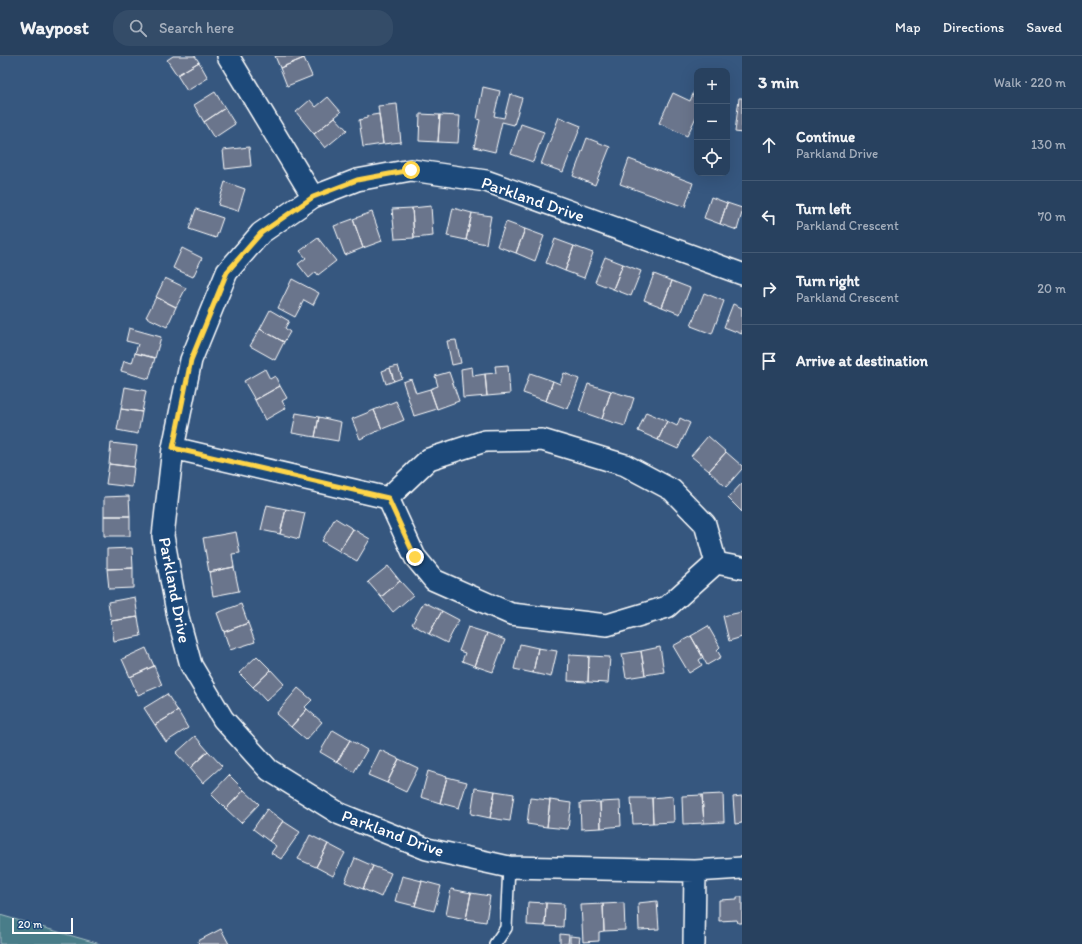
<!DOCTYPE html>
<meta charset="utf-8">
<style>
body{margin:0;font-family:Itim,sans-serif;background:#344c68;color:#f1f3f6}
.controls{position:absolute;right:12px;top:12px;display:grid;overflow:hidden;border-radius:8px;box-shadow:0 4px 16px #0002}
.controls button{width:36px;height:36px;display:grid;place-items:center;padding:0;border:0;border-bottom:1px solid #445a74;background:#28415f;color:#f1f3f6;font:20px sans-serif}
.scale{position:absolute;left:12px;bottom:10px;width:61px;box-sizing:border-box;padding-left:4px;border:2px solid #fff;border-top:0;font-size:11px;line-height:14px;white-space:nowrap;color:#fff;-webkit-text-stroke:3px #1f4a7a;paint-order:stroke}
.stop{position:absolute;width:12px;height:12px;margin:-9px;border:3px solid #ffd54a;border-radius:50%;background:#fff}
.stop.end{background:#ffd54a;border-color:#fff;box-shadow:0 1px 4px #0008}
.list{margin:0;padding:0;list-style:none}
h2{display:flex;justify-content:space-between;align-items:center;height:52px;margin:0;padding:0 16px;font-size:17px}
h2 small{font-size:13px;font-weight:400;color:#a5afbd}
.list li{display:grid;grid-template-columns:26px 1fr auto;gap:12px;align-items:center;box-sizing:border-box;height:72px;padding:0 16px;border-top:1px solid #445a74}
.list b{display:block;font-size:15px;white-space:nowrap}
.list p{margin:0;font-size:13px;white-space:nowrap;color:#a5afbd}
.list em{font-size:13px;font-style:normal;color:#a5afbd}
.icon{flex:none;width:22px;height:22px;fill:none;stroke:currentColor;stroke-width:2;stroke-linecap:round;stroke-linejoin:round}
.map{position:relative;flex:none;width:742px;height:888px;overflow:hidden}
header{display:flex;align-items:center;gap:24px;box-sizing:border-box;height:56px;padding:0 20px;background:#28415f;border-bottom:1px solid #445a74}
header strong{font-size:19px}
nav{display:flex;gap:22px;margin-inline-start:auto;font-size:14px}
.search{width:280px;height:36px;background:#344c68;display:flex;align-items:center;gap:10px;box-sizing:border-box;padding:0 14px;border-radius:16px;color:#a5afbd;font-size:15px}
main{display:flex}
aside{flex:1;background:#28415f}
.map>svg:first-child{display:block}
.green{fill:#4a7d89;stroke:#a4bec4}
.building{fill:#6b748c;stroke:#fff}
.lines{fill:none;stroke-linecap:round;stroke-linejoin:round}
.service-casing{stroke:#fff;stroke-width:14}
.minor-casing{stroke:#fff;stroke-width:24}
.service{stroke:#1f4a7a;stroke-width:11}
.minor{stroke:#1f4a7a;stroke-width:21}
.route{stroke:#ffd54a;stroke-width:5}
.labels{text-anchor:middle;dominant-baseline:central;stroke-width:3.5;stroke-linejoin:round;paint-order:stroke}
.street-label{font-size:17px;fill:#fff;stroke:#1f4a7a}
</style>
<header>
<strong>Waypost</strong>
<div class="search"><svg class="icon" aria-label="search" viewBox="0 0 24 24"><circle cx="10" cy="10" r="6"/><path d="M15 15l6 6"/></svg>Search here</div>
<nav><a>Map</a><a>Directions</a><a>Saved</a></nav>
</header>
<main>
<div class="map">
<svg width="742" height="888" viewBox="0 0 742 888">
<rect width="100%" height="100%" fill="#36577f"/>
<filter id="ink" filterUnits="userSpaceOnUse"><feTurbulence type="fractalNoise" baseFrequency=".025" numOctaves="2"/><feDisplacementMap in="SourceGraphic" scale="8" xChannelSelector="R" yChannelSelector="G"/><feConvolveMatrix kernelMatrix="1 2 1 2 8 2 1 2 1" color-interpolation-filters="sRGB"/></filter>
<g filter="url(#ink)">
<path class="green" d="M0,859l100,29h-100z"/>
<path class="building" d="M173,0h22l4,6 -22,13 -10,-15z
M275,0h28l1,2 -24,10z
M304,2l8,18 -25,10 -7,-18z
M199,6l9,16 -21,13 -10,-16z
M697,29v30l-10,21 -28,-13 14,-30 17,8z
M483,31l17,4 -6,25 10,2 6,-24 12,4 -8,27 -12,-3 -7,30 -21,-5 6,-27 -3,-1z
M215,36l10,16 -21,14 -10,-17z
M328,41l13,15 -27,22 -18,-22 14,-12 6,7z
M739,42h3v35l-7,-1z
M397,48l4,38 -18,2 -5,-38z
M225,52l10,16 -21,14 -10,-16z
M379,58l4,30 -20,3 -4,-27 8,-2v-2z
M420,58l20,1 -2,27 -19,-1z
M440,59l20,1 -2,27 -20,-1z
M335,61l12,13 -22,18 -11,-14z
M559,61l22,9 -18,46 -22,-8z
M521,68l23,8 -11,30 -22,-8z
M587,82l23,9 -15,38 -22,-9z
M249,91l2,19 -26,3 -2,-19z
M629,103l64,24 -8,24 -65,-23z
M225,126l20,7 -7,22 -20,-6z
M711,141l16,6 -7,21 -16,-6z
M727,147l15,5v5l-5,17 -17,-6z
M431,150l2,30 -19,2 -2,-30z
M412,152l2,30 -19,1 -3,-30z
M453,152l19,5 -6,27 -19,-4z
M196,153l27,9 -7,20 -27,-9z
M372,156l10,29 -19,7 -10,-29z
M472,157l19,3 -5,28 -20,-4z
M353,163l10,29 -18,7 -11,-29z
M506,166l19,7 -9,24 -19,-7z
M525,173l19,7 -9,25 -19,-8z
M318,182l18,23 -18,14 -2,-3 -7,6 -11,-14 8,-6 -6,-7z
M555,183l19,7 -9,25 -19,-8z
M574,190l19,7 -9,25 -19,-7z
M182,192l20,10 -9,19 -20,-9z
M605,201l18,7 -10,25 -18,-7z
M623,208l18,7 -10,25 -18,-7z
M654,218l18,7 -10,26 -18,-7z
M165,222l21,10 -10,19 -20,-10z
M292,223l27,14 -6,12 -9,-5 -9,17 -17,-9z
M672,225l18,7 -10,26 -18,-7z
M704,237l20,8 -12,33 -21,-8z
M156,241l20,10 -9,20 -21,-10z
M733,248l9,4v26l-18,-7z
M270,254l19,11 -4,7 5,4 -6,10 -24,-13z
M129,272l32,9 -6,21 -20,-5 3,-9 -12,-3z
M260,273l24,13 -9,18 -25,-14z
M456,284l5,23 -9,2 -5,-24z
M135,297l20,5 -6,21 -28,-8 3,-10 8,2z
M508,309l2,29 -23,2 -2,-22 11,-1 -1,-7z
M398,310l4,12 -8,3 -4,-13z
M472,311l1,9 12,-2 2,22 -24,2 -2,-29z
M390,312l4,13 -8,3 -4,-13z
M265,313l5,10 5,-3 5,10 -25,14 -11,-19z
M449,316l10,29 -22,8 -7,-20 8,-3 -3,-10z
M530,317l23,8 -7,20 -23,-8z
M564,317l15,6 -11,30 -22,-8 7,-20 7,3z
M411,323l5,14 14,-4 7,20 -23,7 -11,-34z
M588,328l23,7 -9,28 -23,-8z
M280,330l7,12 -5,3 4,7 -21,12 -10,-20z
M125,331l21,4 -4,21 -21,-3z
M611,335l23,7 -9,28 -23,-7z
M396,345l8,19 -22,9 -8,-19z
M121,353l21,3 -4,22 -21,-4z
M374,354l8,19 -22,10 -8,-20z
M646,356l21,9 -9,19 -20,-9z
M296,357l23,4 -4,20 -23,-4z
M319,361l22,5 -3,19 -23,-4z
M680,362l10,5 -12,26 -20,-9 9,-19 10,5z
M708,380l18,16 -17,19 -18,-15z
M111,387l26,3 -3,21 -25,-3z
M726,396l16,14v3l-16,18 -17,-16z
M109,408l25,3 -2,20 -26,-3z
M742,427v29l-14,-14z
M129,440l1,20h-26v-19z
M267,449l19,4 -6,25 -19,-4z
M286,453l19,4 -6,26 -19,-5z
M104,460h26v20h-26z
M335,462l18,11 -14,22 -17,-10z
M353,473l17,10 -13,22 -18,-10z
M236,476l4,21 -8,1 2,13 -25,5 -6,-34z
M132,492l1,20 -26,1v-20z
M388,510l12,15 -19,16 -13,-15z
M234,511l5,24 -26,5 -4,-24z
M133,512v20l-24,1 -2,-20z
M400,525l13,14 -20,17 -12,-15z
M135,541l3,20 -27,4 -3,-19z
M424,546l18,9 -13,23 -17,-10z
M241,548l7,19 -24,9 -7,-19z
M442,555l17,9 -12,23 -18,-9z
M742,556v25l-13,4 -6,-25z
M138,561l3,19 -27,5 -3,-20z
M248,567l7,19 -25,8 -6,-18z
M708,570l12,21 -3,3 4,7 -14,8 -16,-29z
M468,571l19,6 -12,33 -13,-5 3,-8 -6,-2z
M487,577l18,7 -12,32 -18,-6z
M691,580l12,21 -4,3 3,5 -13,8 -16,-27z
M520,588l18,4 -5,25 -19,-4z
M660,591l4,25 -19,3 -4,-24z
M146,592l8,18 -24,11 -8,-18z
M538,592l19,3 -6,26 -18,-4z
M641,595l4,24 -19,3 -4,-24z
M569,599l20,1 -1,26 -20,-1z
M257,600l14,14 -18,17 -14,-14z
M589,600l21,1 -2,26 -20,-1z
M154,610l8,19 -24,10 -8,-18z
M271,614l13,14 -18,17 -13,-14z
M298,632l14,12 -7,7 2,2 -16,18 -15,-13z
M167,638l11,17 -23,14 -11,-17z
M307,653l15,13 -16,18 -15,-13z
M178,655l10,17 -22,14 -11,-17z
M333,674l17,10 -13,22 -17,-10z
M195,680l13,15 -18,17 -14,-15z
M350,684l17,10 -13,22 -17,-10z
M380,694l19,9 -12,24 -19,-8z
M208,695l14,15 -19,17 -13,-15z
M399,703l19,9 -12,24 -19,-9z
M428,715l19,6 -7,26 -19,-6z
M229,719l15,15 -18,19 -15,-15z
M447,721l20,5 -8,26 -19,-5z
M475,732l20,3 -5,27 -19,-4z
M244,734l15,14 -18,19 -15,-14z
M495,735l19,3 -4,27 -20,-3z
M723,738l1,28 -20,1 -2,-28z
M702,739l2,28 -21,1 -1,-28z
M673,740l1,26 -21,1 -1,-25z
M742,740v27l-7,1 -2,-27z
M530,742l20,2 -3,27 -20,-3z
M631,742h21l1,25 -20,1z
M550,744l21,3 -3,26 -21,-2z
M620,745l1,25 -20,2 -1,-26z
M600,746l1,26 -20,1 -1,-26z
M267,753l16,12 -14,20 -16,-12z
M283,765l17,11 -19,27 -10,-6 5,-7 -7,-5z
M310,779l18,9 -12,23 -18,-8z
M328,788l17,9 -12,23 -17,-9z
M355,802l18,8 -10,23 -18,-7z
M373,810l18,7 -10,24 -18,-8z
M402,820l20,5 -7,25 -20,-5z
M422,825l19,5 -7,25 -19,-5z
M451,833l20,4 -5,26 -20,-4z
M471,837l19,3 -4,26 -20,-3z
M737,841h5v26h-4l-1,-3 -18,1v-21l18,-1z
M657,845l2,28 -20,1 -1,-27z
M528,846l18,1 -1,23 -18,-1z
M546,847l18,1 -1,23 -18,-1z
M624,847l1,27 -21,1 -1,-27z
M603,848l1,27 -5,1v9l-16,1 -2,-37z
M221,873l8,15h-30l-1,-3z
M560,878l9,1 -1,9h-8z
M570,880l10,1 -1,7h-9z"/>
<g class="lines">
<g class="service-casing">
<path id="service" d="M495,888l11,-16 3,-61"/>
</g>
<g class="minor-casing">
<path id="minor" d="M228,0l85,141
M742,218l-256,-93 -75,-11 -54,10 -44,17 -52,36 -34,39 -36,88 -18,88 -10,88 15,81 13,48 32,54 46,51 71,44 87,35 82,18 186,4 47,-3
M542,384l83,25 47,25 33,34 11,39 -49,44 -60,18 -96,-11 -77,-34 -19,-23 -27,-59 41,-39 56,-18z
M173,392l215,50
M716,507l26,5
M694,888l1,-73"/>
</g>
<use href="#service" class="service"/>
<use href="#minor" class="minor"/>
</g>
</g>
<g class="lines" filter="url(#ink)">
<path class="route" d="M411,114l-54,10 -44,17 -52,36 -34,39 -36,88 -18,88 215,50 27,59"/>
</g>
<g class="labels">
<g class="street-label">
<text transform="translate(533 143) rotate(19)">Parkland Drive</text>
<text transform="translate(175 534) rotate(79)">Parkland Drive</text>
<text transform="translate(393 777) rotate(20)">Parkland Drive</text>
</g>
</g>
</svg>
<div class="controls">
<button>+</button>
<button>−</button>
<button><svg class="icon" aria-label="locate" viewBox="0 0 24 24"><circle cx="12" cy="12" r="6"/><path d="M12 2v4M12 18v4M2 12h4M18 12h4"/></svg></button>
</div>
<div class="scale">20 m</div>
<div class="stop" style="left:411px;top:114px"></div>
<div class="stop end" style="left:415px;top:501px"></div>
</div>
<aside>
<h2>3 min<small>Walk · 220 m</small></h2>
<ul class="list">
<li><svg class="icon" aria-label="ahead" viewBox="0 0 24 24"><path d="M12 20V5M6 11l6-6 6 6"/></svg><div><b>Continue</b><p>Parkland Drive</p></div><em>130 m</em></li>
<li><svg class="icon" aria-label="left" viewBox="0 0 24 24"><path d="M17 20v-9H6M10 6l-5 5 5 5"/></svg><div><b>Turn left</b><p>Parkland Crescent</p></div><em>70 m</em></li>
<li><svg class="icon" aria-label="right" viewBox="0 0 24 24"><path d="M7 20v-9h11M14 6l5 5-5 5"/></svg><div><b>Turn right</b><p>Parkland Crescent</p></div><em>20 m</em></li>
<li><svg class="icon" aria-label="arrive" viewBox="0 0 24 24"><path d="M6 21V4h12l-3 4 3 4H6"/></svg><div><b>Arrive at destination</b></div></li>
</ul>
</aside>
</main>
